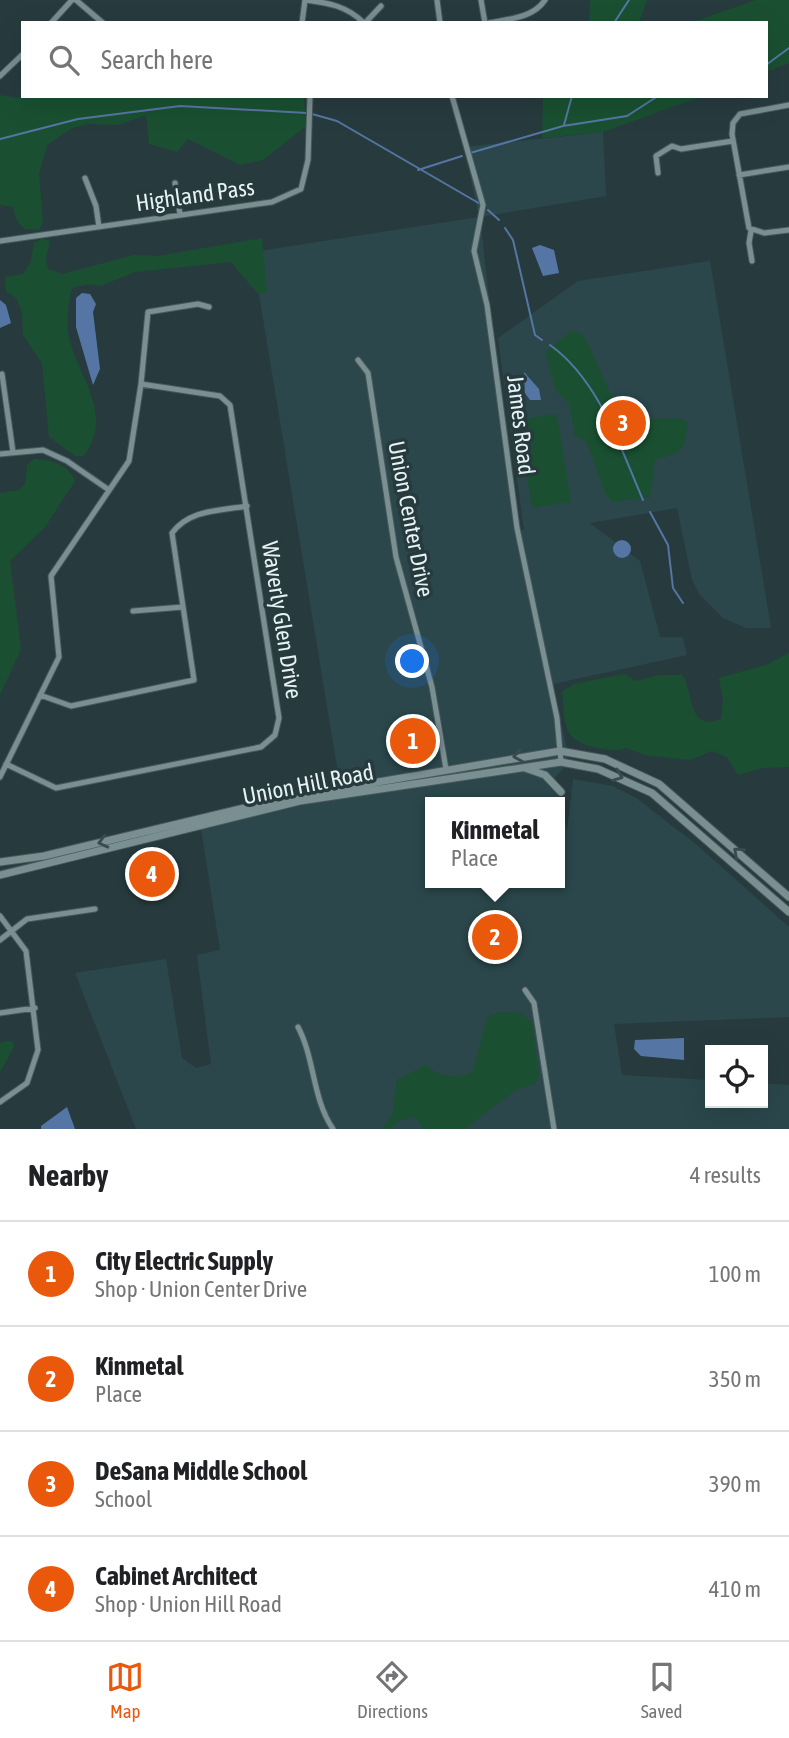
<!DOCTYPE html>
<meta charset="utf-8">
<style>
body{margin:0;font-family:"Asap Condensed",sans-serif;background:#f2f2f2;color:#202124}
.controls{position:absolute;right:21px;bottom:21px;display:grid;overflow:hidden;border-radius:0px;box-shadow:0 7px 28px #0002}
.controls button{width:63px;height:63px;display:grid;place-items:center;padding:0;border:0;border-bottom:2px solid #e0e0e0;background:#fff;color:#202124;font:35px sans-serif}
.you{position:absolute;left:413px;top:662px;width:24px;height:24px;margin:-18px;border:5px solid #fff;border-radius:50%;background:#1a73e8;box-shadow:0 0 0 10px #1a73e833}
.badge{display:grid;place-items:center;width:46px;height:46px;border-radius:50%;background:#ea580c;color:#fff;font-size:23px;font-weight:700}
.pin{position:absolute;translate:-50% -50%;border:4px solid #fff;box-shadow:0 2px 7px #0006}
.popup{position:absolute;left:425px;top:797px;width:140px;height:91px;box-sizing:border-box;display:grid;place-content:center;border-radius:0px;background:#fff;filter:drop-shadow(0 2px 5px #0005);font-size:23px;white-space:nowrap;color:#757577}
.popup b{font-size:26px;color:#202124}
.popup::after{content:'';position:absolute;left:50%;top:100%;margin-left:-14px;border:14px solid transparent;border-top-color:#fff}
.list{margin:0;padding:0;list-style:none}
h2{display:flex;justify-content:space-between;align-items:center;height:91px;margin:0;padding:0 28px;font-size:30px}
h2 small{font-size:23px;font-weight:400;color:#757577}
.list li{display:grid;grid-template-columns:46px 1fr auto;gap:21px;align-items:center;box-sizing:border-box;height:105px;padding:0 28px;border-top:2px solid #e0e0e0}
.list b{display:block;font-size:26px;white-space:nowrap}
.list p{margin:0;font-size:23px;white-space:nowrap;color:#757577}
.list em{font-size:23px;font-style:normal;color:#757577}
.icon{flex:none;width:38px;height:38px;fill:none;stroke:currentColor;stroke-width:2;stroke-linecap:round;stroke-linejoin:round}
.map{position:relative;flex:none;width:789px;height:1129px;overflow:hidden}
.search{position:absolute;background:#fff;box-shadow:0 7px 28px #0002;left:21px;right:21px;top:21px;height:77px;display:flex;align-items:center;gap:18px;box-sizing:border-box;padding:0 24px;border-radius:0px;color:#757577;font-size:26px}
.sheet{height:511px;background:#fff}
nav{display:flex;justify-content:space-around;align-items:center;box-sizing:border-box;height:98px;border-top:2px solid #e0e0e0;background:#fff;font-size:19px;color:#757577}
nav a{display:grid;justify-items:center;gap:4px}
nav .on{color:#ea580c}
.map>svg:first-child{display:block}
.built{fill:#2b474b;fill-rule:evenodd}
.green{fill:#1a5031}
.water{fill:#5576a4}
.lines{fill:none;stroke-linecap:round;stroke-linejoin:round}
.stream{stroke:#5576a4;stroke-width:2}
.minor-casing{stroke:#47585a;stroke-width:7}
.tertiary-casing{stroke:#47585a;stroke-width:9}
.minor{stroke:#7a8f92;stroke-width:5}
.tertiary{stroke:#7a8f92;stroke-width:7}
.oneway{stroke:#384c4f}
.labels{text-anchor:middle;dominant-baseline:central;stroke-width:7;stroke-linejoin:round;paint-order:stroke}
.street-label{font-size:23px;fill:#e6f2f3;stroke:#273b3e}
</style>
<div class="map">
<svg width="789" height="1129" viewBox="0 0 789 1129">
<rect width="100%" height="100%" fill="#273b3e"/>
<path class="built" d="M603,132l3,64 -126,21 35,314 9,-1 -26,-192 80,-57 132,-20 61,367h-25l-23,-10 -23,-23 -8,-15 -15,-72 -87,15 50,38 20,76h23l4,18 -134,29 15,71 -2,11 -11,11 12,54 6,-52 40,7 23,12 61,47 92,82v90l-175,7 8,51 88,5v23h53v-20l26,2v44h-653l-61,-156 91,-14 16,99 14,10 15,-4 -14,-109 23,-5 -19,-122 141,-32 -90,-544 227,-35 -15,-70zM430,802h130v81h-130z"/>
<path class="green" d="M590,0h57l-8,23h-50z
M756,0h33v63l-23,9v-49h-76z
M0,95l17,3 287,-2 2,30 -43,34 -23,5 -52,-26 -11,13 -28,-8 -3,-29 -27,10 -30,-1 -17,4 -25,17 -8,30 4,47 -4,8 -14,-1 -8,-8 -4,-14 -13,-2z
M543,96h160l-100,36 -61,6z
M262,238l5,55h-10l-26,-31 -96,10 -34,14 -11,-2 -18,4c-3,14 -6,29 -4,44 7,44 48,79 16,124h-9l-26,-19 -7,-74 -19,-28 -1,-23 -6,-14 -10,-7 -1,-14 18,-3 7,-10 4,-21 8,-4 8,2 -4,17 2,11 14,5 72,-19 24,1z
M573,330l9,4 5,8 29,63 21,3 14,11 31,-1 6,6 -4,21 -7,8 -22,7 -5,37 -38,5 -7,-9 -19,-52 -11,-5 -6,-33 -13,-12 -11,-39z
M557,414l14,88 -39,6 -14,-88z
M34,459c16,0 35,6 41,22l-30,46 -35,34 11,88 -21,46v-202l18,-3 7,-6 2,-19z
M789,653v114l-27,1 -24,7 -11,-18 -15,-6 -22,9 -45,-5 -19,-7c-12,4 -19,2 -32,-1 -34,-8 -28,-25 -32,-55l12,-8 50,-10 12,7 23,-6h23c12,14 4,58 39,44l2,-18 -4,-23 47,-13z
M500,1012l21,1 11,10 7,52 -4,9 -19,6 -51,39h-41l-10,-12 -15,4 -9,8h-8l10,-13 5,-36 29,-15c12,12 31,14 46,7l16,-56z
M6,1041l7,1 1,5 -14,25v-29z"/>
<path class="water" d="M540,245l14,5 5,23 -16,3 -11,-28z
M82,293l8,1 6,10 -3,8 7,57 -7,16 -17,-58v-29z
M0,300l6,5 5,18 -11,5z
M524,372l15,17 2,11h-11l-5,-7z
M613 549a9 9 0 1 1 18 0a9 9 0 1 1-18 0Z
M684,1038v22l-43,-4 -7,-7 1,-9z
M67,1107l8,22h-34v-3z"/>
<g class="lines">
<path class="stream" d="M614,23l15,-23
M766,65l23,-17
M312,114l25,7 145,84
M564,125l8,-29
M0,139l78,-20 102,-13 127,7
M470,153l93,-27 64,-10 31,-20
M418,170l44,-14
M488,210l11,10
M505,228l8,12 22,95 7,5
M550,345c49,35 70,102 93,155
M650,512l18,33 5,43 10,15"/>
<g class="minor-casing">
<path id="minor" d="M76,0l27,23
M306,0c23,3 41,6 58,23
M437,0l3,23
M481,0l4,23
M51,23l21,-23
M302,23l3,-23
M365,23l16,-17
M489,23c20,-4 44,-5 56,-23
M0,76l23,-22
M452,96l31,109 -9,46 13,54 30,223 40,190 4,44
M789,105l-49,9 -7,9 -1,11 17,94 15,5 25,-3
M658,173l-2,-17 16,-10 9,3 52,-8
M739,175l50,-8
M85,178l11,28 3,21
M175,183l5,31
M751,231l-2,12 3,18
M0,241l272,-39 29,-13 7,-29 2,-64
M358,360l10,13 28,184 36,130 14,82
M2,374l11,78
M0,454l43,-4 24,11 42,29
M133,611l50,-4
M40,695l31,11 123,-26 -22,-147c18,-24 48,-22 75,-27
M6,764l50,24 205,-41 14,-12 4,-17 -49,-313 -10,-9 -79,-12
M0,777l59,-120 -8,-81 78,-115 12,-77 7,-72 50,-8 11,3
M0,916l26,35 12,99 -11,33 -27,19
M0,940l27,-21 68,-10
M525,990l9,13 20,126
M0,1013l35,-5
M298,1027c17,32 14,71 35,102"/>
</g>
<g class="tertiary-casing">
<path id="tertiary" d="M525,768l20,7 16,17
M0,862l44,-6 246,-59 270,-46 45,8 54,25 130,113
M0,875l300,-74 261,-39 37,7 54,24 137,119"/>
</g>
<use href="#minor" class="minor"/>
<use href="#tertiary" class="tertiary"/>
</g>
<defs><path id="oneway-chevron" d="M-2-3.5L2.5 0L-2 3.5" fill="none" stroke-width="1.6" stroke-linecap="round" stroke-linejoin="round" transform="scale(1.75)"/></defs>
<g class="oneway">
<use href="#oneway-chevron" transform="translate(518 756) rotate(170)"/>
<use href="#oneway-chevron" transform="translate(618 776) rotate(21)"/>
<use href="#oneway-chevron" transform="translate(103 842) rotate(166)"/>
<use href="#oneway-chevron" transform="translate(738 852) rotate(-139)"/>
</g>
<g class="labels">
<g class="street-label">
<text transform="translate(195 195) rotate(-8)">Highland Pass</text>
<text transform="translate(521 425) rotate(83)">James Road</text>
<text transform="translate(411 519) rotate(79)">Union Center Drive</text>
<text transform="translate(282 620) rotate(81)">Waverly Glen Drive</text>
<text transform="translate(308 784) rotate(-11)">Union Hill Road</text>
</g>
</g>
</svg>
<div class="controls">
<button><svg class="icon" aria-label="locate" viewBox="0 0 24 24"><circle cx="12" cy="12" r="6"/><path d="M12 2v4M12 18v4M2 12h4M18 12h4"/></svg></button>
</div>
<div class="you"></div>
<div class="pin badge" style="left:413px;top:741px">1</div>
<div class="pin badge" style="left:495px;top:937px">2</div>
<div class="popup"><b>Kinmetal</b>Place</div>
<div class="pin badge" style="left:623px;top:423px">3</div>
<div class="pin badge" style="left:152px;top:874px">4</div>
<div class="search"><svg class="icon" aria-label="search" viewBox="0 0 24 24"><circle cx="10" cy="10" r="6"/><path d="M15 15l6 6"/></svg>Search here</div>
</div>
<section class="sheet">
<h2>Nearby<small>4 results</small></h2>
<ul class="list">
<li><span class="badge">1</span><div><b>City Electric Supply</b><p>Shop · Union Center Drive</p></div><em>100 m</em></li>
<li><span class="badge">2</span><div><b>Kinmetal</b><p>Place</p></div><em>350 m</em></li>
<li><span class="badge">3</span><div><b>DeSana Middle School</b><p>School</p></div><em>390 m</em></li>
<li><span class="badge">4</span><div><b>Cabinet Architect</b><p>Shop · Union Hill Road</p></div><em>410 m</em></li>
</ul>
</section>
<nav>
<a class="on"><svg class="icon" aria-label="map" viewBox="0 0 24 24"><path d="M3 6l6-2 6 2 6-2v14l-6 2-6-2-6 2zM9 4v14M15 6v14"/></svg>Map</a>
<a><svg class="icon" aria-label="directions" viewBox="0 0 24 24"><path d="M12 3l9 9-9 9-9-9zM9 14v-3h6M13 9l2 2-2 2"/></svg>Directions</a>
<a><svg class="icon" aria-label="saved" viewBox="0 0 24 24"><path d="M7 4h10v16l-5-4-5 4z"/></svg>Saved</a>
</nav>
